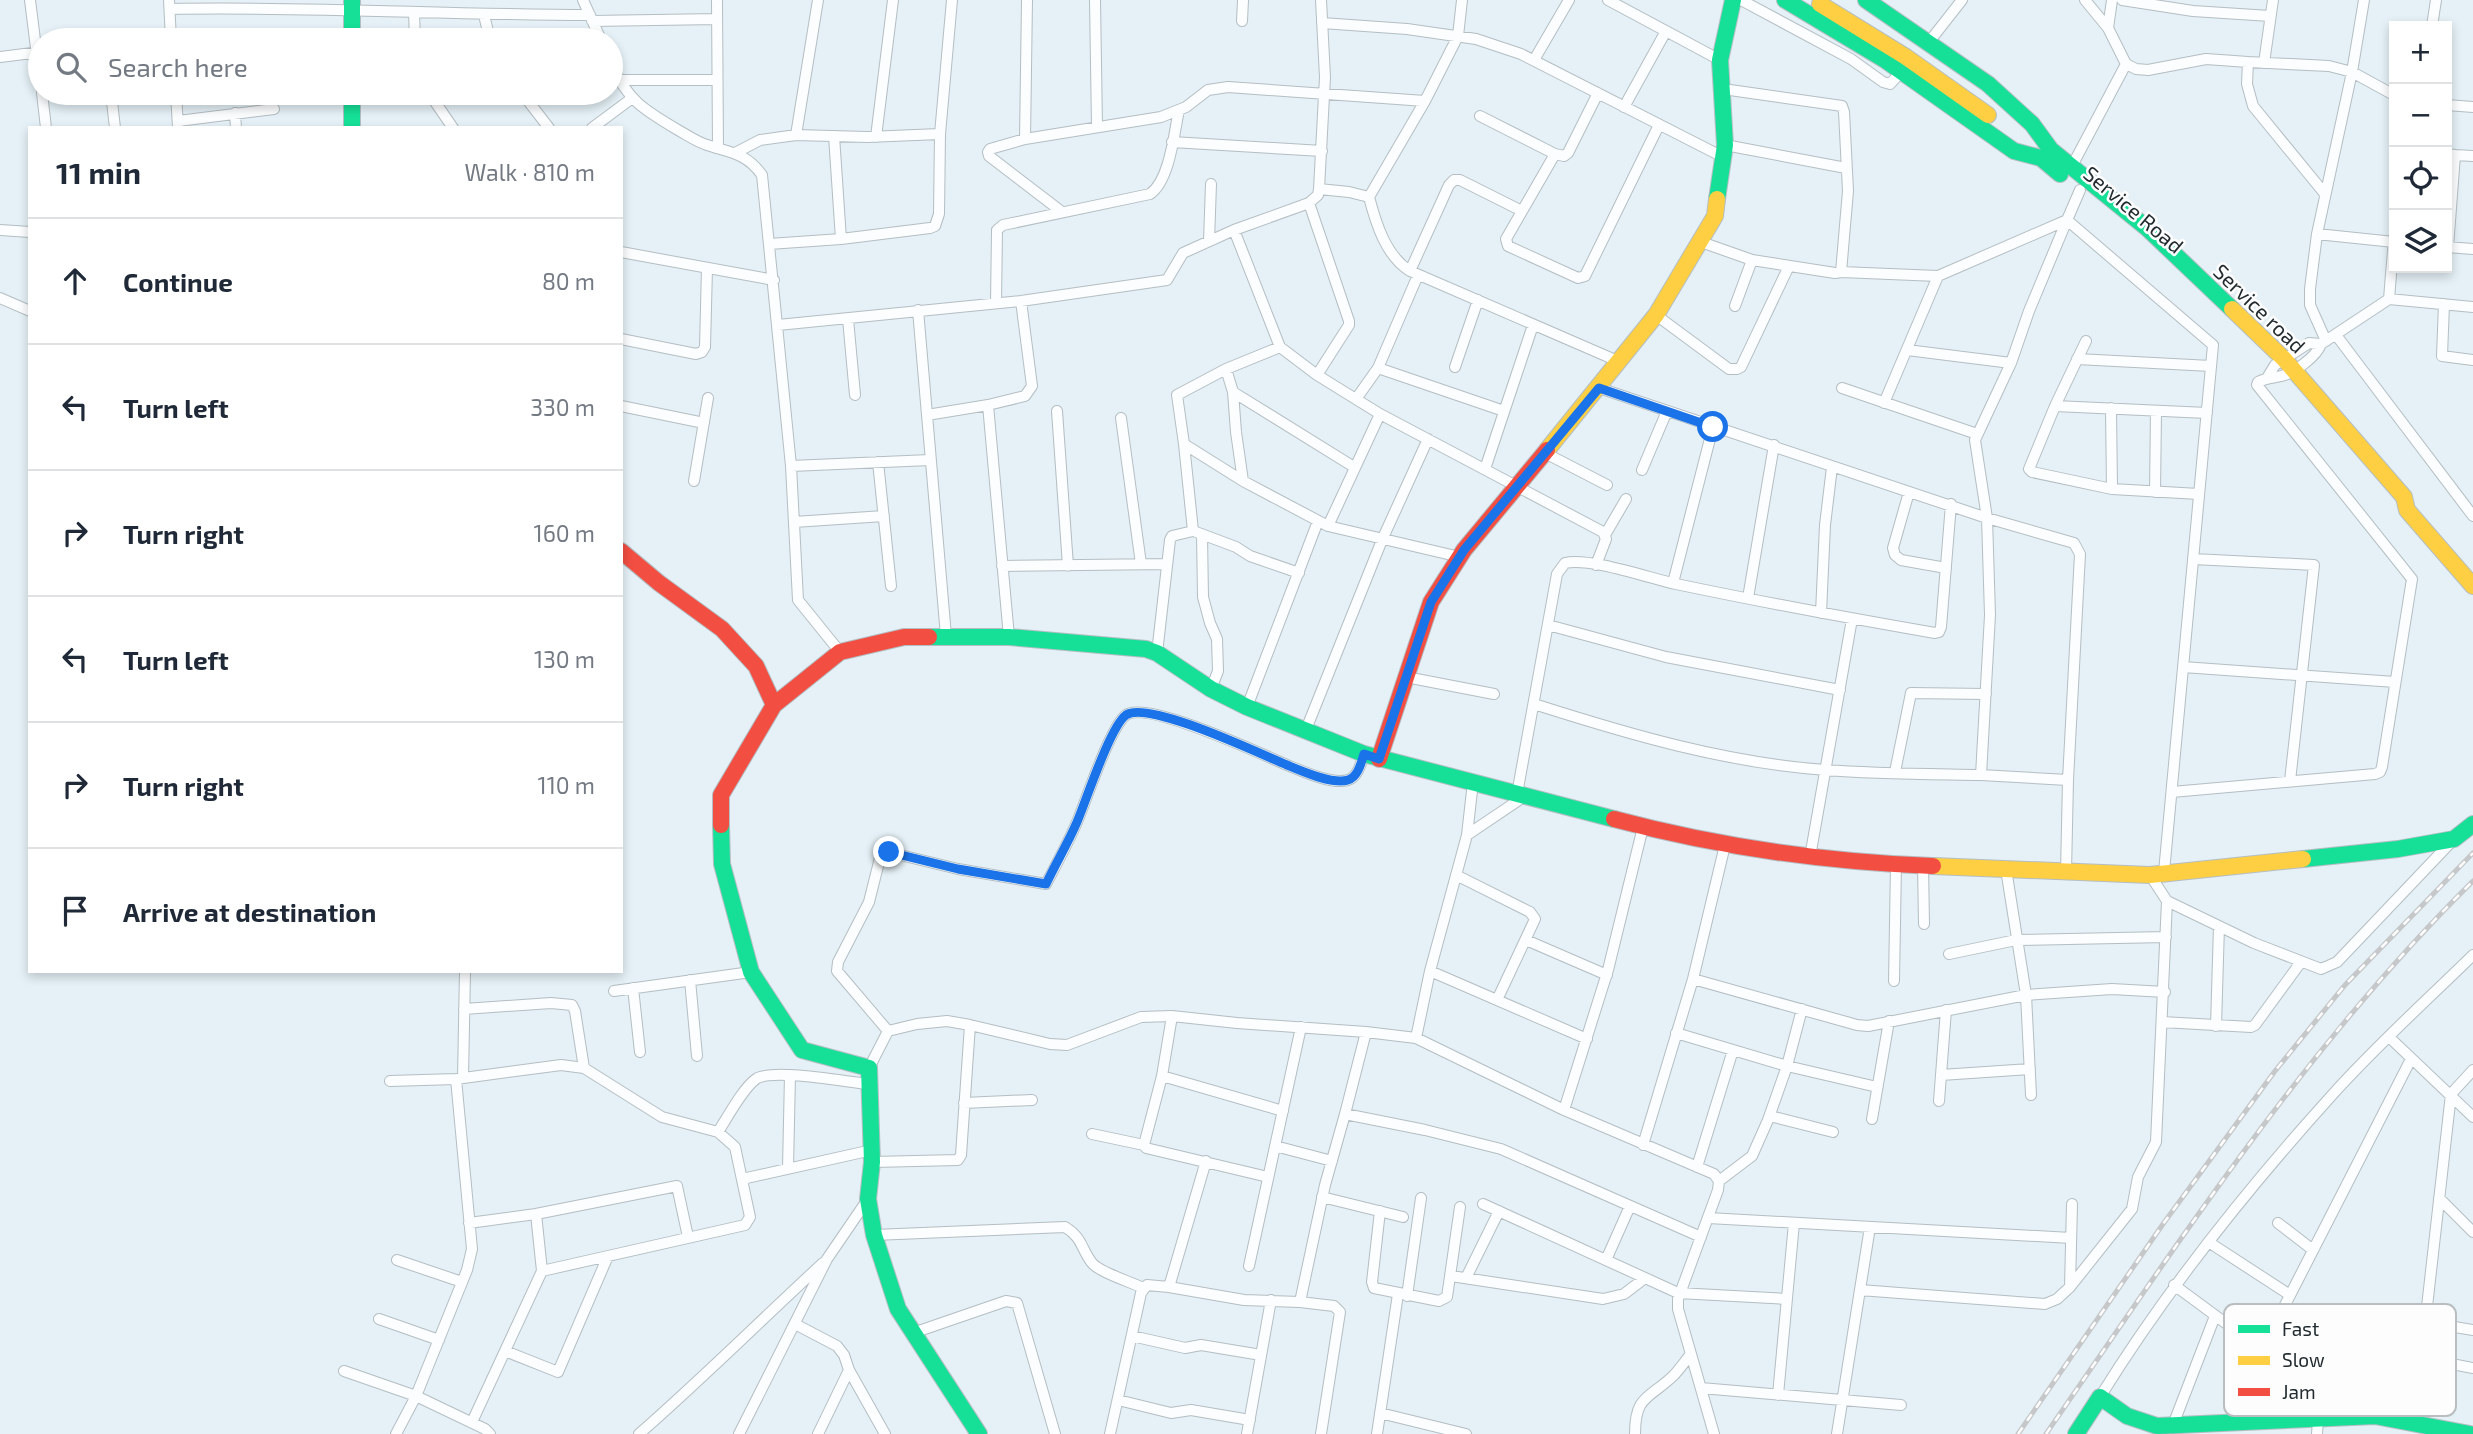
<!DOCTYPE html>
<meta charset="utf-8">
<style>
body{margin:0;font-family:"Exo 2",sans-serif;background:#f6f6f7;color:#1f2937}
.controls{position:absolute;right:21px;top:21px;display:grid;overflow:hidden;border-radius:0px;box-shadow:0 4px 10px #0003}
.controls button{width:63px;height:63px;display:grid;place-items:center;padding:0;border:0;border-bottom:2px solid #e0e1e3;background:#fff;color:#1f2937;font:35px sans-serif}
.stop{position:absolute;width:21px;height:21px;margin:-16px;border:5px solid #1a73e8;border-radius:50%;background:#fff}
.stop.end{background:#1a73e8;border-color:#fff;box-shadow:0 2px 7px #0008}
.list{margin:0;padding:0;list-style:none}
h2{display:flex;justify-content:space-between;align-items:center;height:91px;margin:0;padding:0 28px;font-size:30px}
h2 small{font-size:23px;font-weight:400;color:#747a83}
.list li{display:grid;grid-template-columns:46px 1fr auto;gap:21px;align-items:center;box-sizing:border-box;height:126px;padding:0 28px;border-top:2px solid #e0e1e3}
.list b{display:block;font-size:26px;white-space:nowrap}
.list em{font-size:23px;font-style:normal;color:#747a83}
.icon{flex:none;width:38px;height:38px;fill:none;stroke:currentColor;stroke-width:2;stroke-linecap:round;stroke-linejoin:round}
.map{position:relative;flex:none;width:2473px;height:1434px;overflow:hidden}
.search{position:absolute;background:#fff;box-shadow:0 4px 10px #0003;left:28px;top:28px;width:595px;height:77px;display:flex;align-items:center;gap:18px;box-sizing:border-box;padding:0 24px;border-radius:38px;color:#747a83;font-size:26px}
.panel{position:absolute;background:#fff;box-shadow:0 4px 10px #0003;left:28px;top:126px;width:595px;height:847px;border-radius:0px}
.map>svg:first-child{display:block}
.lines{fill:none;stroke-linecap:round;stroke-linejoin:round}
.street-casing{stroke:#b4bec3;stroke-width:12}
.fast-casing{stroke:#b4bec3;stroke-width:18}
.slow-casing{stroke:#b4bec3;stroke-width:18}
.jam-casing{stroke:#b4bec3;stroke-width:18}
.street{stroke:#fbfdfe;stroke-width:10}
.fast{stroke:#16e098;stroke-width:16}
.slow{stroke:#ffcf43;stroke-width:16}
.jam{stroke:#f24e42;stroke-width:16}
.rail-casing{stroke:#c5c7c9;stroke-width:5}
.rail{stroke:#fdfdfd;stroke-width:2.5;stroke-dasharray:8;stroke-linecap:butt}
.route{stroke:#1a73e8;stroke-width:9}
.labels{text-anchor:middle;dominant-baseline:central;stroke-width:5;stroke-linejoin:round;paint-order:stroke}
.street-label{font-size:21px;fill:#212b30;stroke:#fdfdfd}
.key{fill:#fdfdfd;stroke:#bbbec0;stroke-width:2}
.key-label{font-size:19px;fill:#212b30}
</style>
<div class="map">
<svg width="2473" height="1434" viewBox="0 0 2473 1434">
<rect width="100%" height="100%" fill="#e5f1f7"/>
<g class="lines">
<g class="street-casing">
<path id="street" d="M30,0l10,80
M169,0l2,40
M583,0l18,40
M717,0l1,148
M1027,0l-2,139 -35,10 -2,3 1,4 73,56
M1095,0l2,127
M1321,0l4,77 -6,112 30,3 20,5c7,27 17,59 41,74l210,91
M1608,0l112,60
M1741,0l110,59 32,23 7,2 11,-12
M2085,0l23,28 18,36 10,5 12,1 58,-11 42,3 -1,22 6,22 72,88
M2122,0l71,11 77,5
M170,9c140,-3 280,6 420,6
M414,13l1,27
M484,15l6,25
M592,21l125,-2
M1242,21l1,-21
M1322,23l85,6 69,10 45,15 202,103
M2432,26l4,-26
M2108,28l4,-28
M121,40l50,-7
M1929,42l33,-42
M0,57l40,-5
M1534,60l35,-60
M2248,62l81,4 23,6 42,23
M611,63c16,37 33,47 67,67 9,5 19,12 29,15 24,8 39,8 55,30l29,291 7,134 42,52
M2264,63l9,-63
M618,80h99
M1723,89l119,17 2,6 4,79 -7,81 97,4
M42,93l4,35
M111,93l4,35
M176,93l2,35
M429,93l24,35
M522,93l27,35
M1598,93l-30,60 -4,3 -9,-2 -49,85 2,7 70,32 7,-2 74,-151
M2447,105l26,2
M1624,107l42,-76
M235,113l1,15
M1480,116l75,38
M178,121l96,-12
M592,128l39,-29
M796,135l22,-135
M834,136l7,103
M876,137l17,-137
M1025,139l136,-22 25,-10 22,-17 20,-3 197,14
M1172,142l150,9
M1725,145l121,23
M735,153l25,-13 36,-5 71,2 73,-3
M2447,154l8,1 -7,92
M2455,155l18,1
M2072,166l54,-102
M2080,190l-13,30 146,125 -49,527
M1369,197l56,-96 33,-65 4,-36
M1309,203l40,118v4l-32,50
M0,230l30,2
M1234,230l46,117 37,28 63,39 223,118 3,7 -10,26
M2317,234l77,8
M1209,241l2,-57
M1701,242l51,18 83,13 6,-1
M769,244l72,-5 89,-11 5,-2 4,-12 1,-80 12,-134
M2447,247l26,2
M621,252l153,28
M1410,271l39,-86 5,-5h6l62,31
M0,298l30,13
M2389,299l84,8
M996,303l1,-73 6,-5 147,-31c20,-14 24,-61 29,-84
M2444,304l-2,52 31,4
M1735,306l17,-46
M918,310l28,326
M1656,315l73,54h8l4,-2 48,-101
M848,319l7,76
M778,325l243,-24 146,-21 16,-27 51,-23 75,-27 9,-8 1,-6
M2336,335l137,181
M621,339l75,15 6,-2 3,-5 2,-79
M2086,341l-31,65 -26,63 3,3 80,17 87,5
M2326,341l-16,-36v-16l7,-55 35,-162 12,-72
M1280,347l-54,22 -49,26 7,49 59,37 85,45 132,31
M1907,350l104,13
M2077,359l134,7
M1455,367l23,-67
M1378,368l126,43
M1226,369l7,23 121,75
M2267,378l8,-13 34,-22 12,1
M1599,388l388,130 87,25 6,11 -12,226
M1842,388l135,46
M1233,392l3,40 7,49
M1356,399l22,-31 40,-93
M1884,403l54,-127 129,-56
M621,406l83,17
M2055,406l152,7
M2111,408l1,81
M1057,411l11,155
M927,415l61,-10
M1121,418l20,146
M1545,453l62,32
M878,462l13,124
M791,466l139,-6
M1485,469l48,-144
M1642,470l25,-59
M694,481l14,-83
M1909,492l-16,56 2,7 6,5 45,8
M2155,492l1,-81
M794,522l90,-6
M1328,526l52,-112
M1196,532l40,15 14,9 49,17
M1202,535l1,62 7,26 7,16 1,32 -7,18
M1605,535l21,-36
M2193,559l121,6 -24,216
M1002,566l165,-2
M1673,583l40,-156
M1748,598l26,-153
M1821,613l4,-88 7,-58
M1548,625l118,32 174,33
M1009,637l-21,-232 37,-9 7,-10 -11,-85
M1157,653l13,-113 2,-4 21,-5 -9,-87
M2183,667l212,15
M1406,677l88,17
M1534,704c94,30 192,59 292,66 51,4 104,4 155,5
M1247,707l71,-186
M1305,732l77,-192 46,-101
M1895,772l16,-79 75,1
M2172,792l203,-18 5,-2 2,-5 30,-188 -155,-194 1,-3c8,-4 15,-4 23,-6 12,-2 36,-20 40,-32l68,-45 5,-61
M1517,794l40,-220 8,-11c24,-6 84,15 111,21 86,18 172,34 259,49l4,-1 2,-5 10,-123
M1467,835l58,-39
M1810,857l42,-238
M1923,865l1,59
M2006,869l20,126 5,100
M2066,872l2,-92 -87,-5 9,-160 -3,-97 -12,-78 36,-77 18,-52 38,-91
M1456,875l74,37 5,7 -38,81
M2150,875l17,26 87,42 67,26 16,-7 116,-122
M1526,940l81,35
M1949,954l67,-14 150,-3
M1430,971l157,68
M1693,979l164,46 11,1 158,-31 86,-6 53,3
M690,980l7,76
M1894,981l2,-117
M633,988l7,64
M614,991l137,-19
M464,1009l87,-6 21,2 3,6 9,57
M2162,1022l89,5 4,-2 46,-63
M2216,1026l3,-100
M888,1031l-51,-60 1,-9 31,-60 12,-48 3,-3 74,18 88,15c11,-21 22,-41 31,-62 9,-21 33,-95 49,-107 21,-15 135,39 161,50 15,6 45,20 61,15 10,-3 13,-17 16,-26
M1676,1033l111,33 15,-57
M2389,1037l84,80
M1416,1038l14,-67 37,-136 6,-53
M869,1068l19,-37 29,-7 30,-3 23,4 80,19 17,1 74,-28 31,-1 65,7 129,9 50,6 148,72 150,64 5,7 -1,9 -40,109v10l36,125
M1941,1075l89,-6
M1162,1076l10,-60
M463,1078l2,-107
M390,1081l66,-2 105,-14 23,3 78,49 56,15 17,15 15,70 -5,8 -203,46
M1939,1101l7,-91
M964,1103l68,-3
M1564,1110l44,-140 35,-143
M1345,1114l21,-82
M1770,1116l63,16
M1872,1119l17,-98
M718,1132c9,-14 25,-44 38,-53 16,-11 90,3 113,5
M1092,1134l52,11
M1643,1145l50,-166 32,-134
M1275,1146l57,15
M872,1162l86,-2 3,-5 9,-130
M1697,1167l36,-117
M788,1168l2,-93
M1268,1177l-122,-29 -2,-3 18,-69 121,35
M742,1179l130,-29
M1719,1181l33,-25 16,-36 19,-54 90,21
M1322,1197l81,20
M2439,1198l34,34
M1483,1204l195,89 109,6
M1380,1211l-8,71 2,6 65,13 8,-4 13,-90
M1708,1218l363,20
M469,1223l67,-9 141,-28 11,51
M2278,1223l35,27
M874,1235l191,-8c18,11 16,22 27,36 7,9 39,19 51,25
M2210,1243l80,52
M397,1260l65,22
M1606,1260l24,-54
M1249,1266l52,-239
M1451,1276l152,23 21,-5 21,-16
M1466,1278l33,-67
M2174,1285l88,65 -22,73
M1169,1287l75,13 56,2
M2070,1287l62,-78 6,-32 18,-35 11,-241
M1860,1290l185,14 12,-5 13,-12 2,-83
M1407,1296l14,-98
M379,1319l60,21
M2425,1322l48,8
M795,1324l42,22 7,9 5,15 36,64
M913,1333l93,-32 11,2 38,131
M1132,1336l53,12 16,-3 60,10
M2262,1350l149,-291
M505,1351l53,21 50,-116
M2421,1358l52,10
M344,1371l72,25 69,33 5,5
M1701,1388l200,17
M1778,1395l16,-172
M2100,1397c67,-108 148,-209 233,-303 44,-49 93,-93 140,-139
M1118,1400l53,13 20,-3 59,10
M1380,1413l86,21
M472,1422l70,-151 -6,-57
M2414,1422l37,-328 22,-24
M2173,1425l42,-109
M396,1434l20,-38 51,-126 5,-21 -16,-170
M639,1434c63,-55 122,-114 184,-171
M739,1434l88,-175 41,-60
M818,1434l31,-64
M1110,1434l31,-141 6,-8 22,2 37,-126
M1247,1434l24,-134
M1321,1434l19,-122 -6,-6 -34,-4 25,-117 20,-71 80,16 76,19 200,88
M1377,1434l21,-140
M1635,1434c0,-39 14,-35 38,-58 7,-7 12,-15 18,-22
M1837,1434l33,-207
M2317,1434l1,-14"/>
</g>
<g class="fast-casing">
<path id="fast" d="M352,0v40
M1785,0l100,60 129,91 27,7 19,16
M1866,0l122,84 44,40 19,26 96,78 85,81
M352,93v35
M1717,199l8,-54 -5,-85 13,-60
M929,637h80l137,12 11,4 54,36 36,18 117,47 250,65
M721,825l1,39 29,108 51,78 67,18 3,94 -4,37 6,36 24,74 81,125
M2303,859l95,-10 56,-10 19,-15
M2076,1434l24,-37 27,19 30,10 218,-10 95,18"/>
</g>
<g class="slow-casing">
<path id="slow" d="M1820,4l86,53 82,58
M2232,309l52,50 120,138 3,13 66,76
M1547,450l109,-135 59,-99 2,-17
M1933,866l217,9 153,-16"/>
</g>
<g class="jam-casing">
<path id="jam" d="M621,551l38,32 63,46 34,37 18,39
M1379,759l52,-157 33,-52 83,-100
M1614,819c105,28 211,43 319,47
M721,825v-30l53,-90 66,-53 64,-15h25"/>
</g>
<use href="#street" class="street"/>
<use href="#fast" class="fast"/>
<use href="#slow" class="slow"/>
<use href="#jam" class="jam"/>
<g class="rail-casing">
<path id="rail" d="M2018,1434l145,-210 112,-153 70,-86 128,-132
M2046,1434c133,-192 260,-388 427,-553"/>
</g>
<use href="#rail" class="rail"/>
</g>
<g class="lines">
<path class="route" d="M889,852l69,17 88,15c10,-21 22,-41 31,-62 9,-21 33,-95 49,-107 22,-15 134,39 161,50 14,6 46,20 61,15 10,-3 13,-17 16,-26l15,5 52,-157 33,-52 135,-162 114,39"/>
</g>
<g class="labels">
<g class="street-label">
<text transform="translate(2134 209) rotate(40)">Service Road</text>
<text transform="translate(2260 308) rotate(44)">Service road</text>
</g>
</g>
<rect x="2224" y="1304" width="232" height="112" rx="10" class="key"/>
<rect x="2238" y="1325" width="32" height="8" fill="#16e098"/>
<rect x="2238" y="1356" width="32" height="9" fill="#ffcf43"/>
<rect x="2238" y="1388" width="32" height="8" fill="#f24e42"/>
<g class="key-label">
<text x="2282" y="1336">Fast</text>
<text x="2282" y="1367">Slow</text>
<text x="2282" y="1399">Jam</text>
</g>
</svg>
<div class="controls">
<button>+</button>
<button>−</button>
<button><svg class="icon" aria-label="locate" viewBox="0 0 24 24"><circle cx="12" cy="12" r="6"/><path d="M12 2v4M12 18v4M2 12h4M18 12h4"/></svg></button>
<button><svg class="icon" aria-label="layers" viewBox="0 0 24 24"><path d="M12 4l9 5-9 5-9-5zM3 14l9 5 9-5"/></svg></button>
</div>
<div class="stop" style="left:1713px;top:427px"></div>
<div class="stop end" style="left:889px;top:852px"></div>
<div class="search"><svg class="icon" aria-label="search" viewBox="0 0 24 24"><circle cx="10" cy="10" r="6"/><path d="M15 15l6 6"/></svg>Search here</div>
<section class="panel">
<h2>11 min<small>Walk · 810 m</small></h2>
<ul class="list">
<li><svg class="icon" aria-label="ahead" viewBox="0 0 24 24"><path d="M12 20V5M6 11l6-6 6 6"/></svg><div><b>Continue</b></div><em>80 m</em></li>
<li><svg class="icon" aria-label="left" viewBox="0 0 24 24"><path d="M17 20v-9H6M10 6l-5 5 5 5"/></svg><div><b>Turn left</b></div><em>330 m</em></li>
<li><svg class="icon" aria-label="right" viewBox="0 0 24 24"><path d="M7 20v-9h11M14 6l5 5-5 5"/></svg><div><b>Turn right</b></div><em>160 m</em></li>
<li><svg class="icon" aria-label="left" viewBox="0 0 24 24"><path d="M17 20v-9H6M10 6l-5 5 5 5"/></svg><div><b>Turn left</b></div><em>130 m</em></li>
<li><svg class="icon" aria-label="right" viewBox="0 0 24 24"><path d="M7 20v-9h11M14 6l5 5-5 5"/></svg><div><b>Turn right</b></div><em>110 m</em></li>
<li><svg class="icon" aria-label="arrive" viewBox="0 0 24 24"><path d="M6 21V4h12l-3 4 3 4H6"/></svg><div><b>Arrive at destination</b></div></li>
</ul>
</section>
</div>
